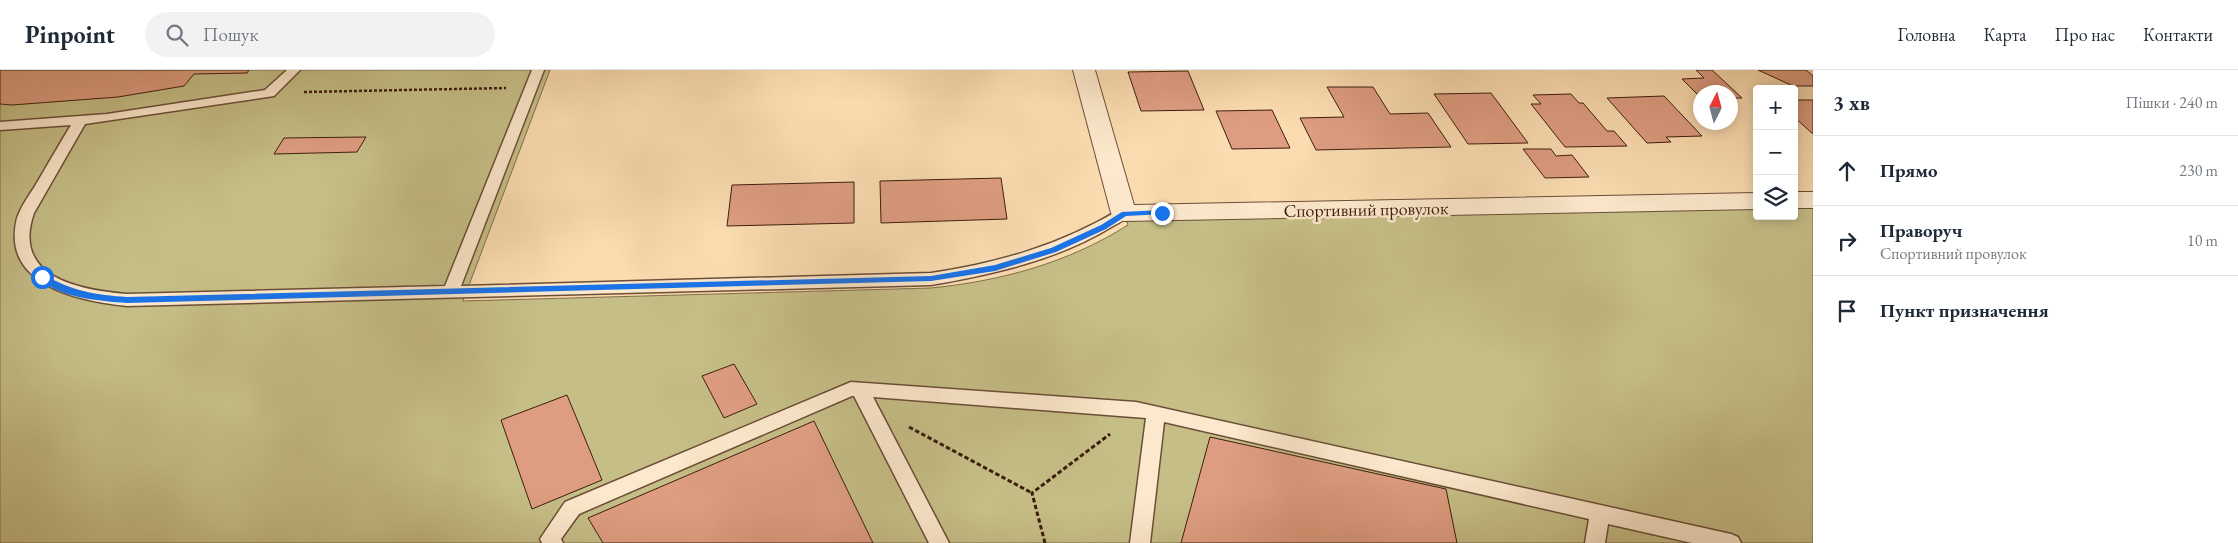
<!DOCTYPE html>
<html lang="uk">
<meta charset="utf-8">
<style>
body{margin:0;font-family:"EB Garamond",serif;background:#f2f2f3;color:#1f2937}
.controls{position:absolute;right:15px;top:15px;display:grid;overflow:hidden;border-radius:5px;box-shadow:0 2px 12px #0003}
.controls button{width:45px;height:45px;display:grid;place-items:center;padding:0;border:0;border-bottom:1px solid #e0e1e3;background:#fff;color:#1f2937;font:25px sans-serif}
.compass{position:absolute;left:1693px;top:15px;width:45px;height:45px;border-radius:50%;background:#fff;box-shadow:0 2px 12px #0003;rotate:6deg}
.stop{position:absolute;width:15px;height:15px;margin:-11px;border:4px solid #1a73e8;border-radius:50%;background:#fff}
.stop.end{background:#1a73e8;border-color:#fff;box-shadow:0 1px 5px #0008}
.list{margin:0;padding:0;list-style:none}
h2{display:flex;justify-content:space-between;align-items:center;height:65px;margin:0;padding:0 20px;font-size:21px}
h2 small{font-size:16px;font-weight:400;color:#747a83}
.list li{display:grid;grid-template-columns:32px 1fr auto;gap:15px;align-items:center;box-sizing:border-box;height:70px;padding:0 20px;border-top:1px solid #e0e1e3}
.list b{display:block;font-size:19px;white-space:nowrap}
.list p{margin:0;font-size:16px;white-space:nowrap;color:#747a83}
.list em{font-size:16px;font-style:normal;color:#747a83}
.icon{flex:none;width:28px;height:28px;fill:none;stroke:currentColor;stroke-width:2;stroke-linecap:round;stroke-linejoin:round}
.map{position:relative;flex:none;width:1813px;height:473px;overflow:hidden}
header{display:flex;align-items:center;gap:30px;box-sizing:border-box;height:70px;padding:0 25px;background:#fff;border-bottom:1px solid #e0e1e3}
header strong{font-size:24px}
nav{display:flex;gap:28px;margin-inline-start:auto;font-size:18px}
.search{width:350px;height:45px;background:#f2f2f3;display:flex;align-items:center;gap:12px;box-sizing:border-box;padding:0 18px;border-radius:28px;color:#747a83;font-size:19px}
main{display:flex}
aside{flex:1;background:#fff}
.map>svg:first-child{display:block}
.green{fill:#c6be87;stroke:#826e4a}
.building{fill:#de9d81;stroke:#3d1e0d}
.lines{fill:none;stroke-linecap:round;stroke-linejoin:round}
.lane-casing{stroke:#6c4e36;stroke-width:3}
.street-casing{stroke:#6c4e36;stroke-width:2}
.path-far1{stroke:#3d1e0d;stroke-width:2.5;stroke-dasharray:3 2;stroke-linecap:butt}
.path{stroke:#3d1e0d;stroke-width:3;stroke-dasharray:4.5 2.5;stroke-linecap:butt}
.lane{fill:#fce8cc;fill-rule:evenodd}
.street{fill:#fce8cc;fill-rule:evenodd}
.route{fill:#1a73e8}
.labels{text-anchor:middle;dominant-baseline:central;stroke-width:5;stroke-linejoin:round;paint-order:stroke}
.street-label{font-size:18px;fill:#3d1e0d;stroke:#fce8cc}
</style>
<header>
<strong>Pinpoint</strong>
<div class="search"><svg class="icon" aria-label="search" viewBox="0 0 24 24"><circle cx="10" cy="10" r="6"/><path d="M15 15l6 6"/></svg>Пошук</div>
<nav><a>Головна</a><a>Карта</a><a>Про нас</a><a>Контакти</a></nav>
</header>
<main>
<div class="map">
<svg width="1813" height="473" viewBox="0 0 1813 473">
<rect width="100%" height="100%" fill="#fbdcb1"/>
<filter id="stains"><feTurbulence type="fractalNoise" baseFrequency=".004" numOctaves="4"/><feColorMatrix values="0 0 0 0 .2 0 0 0 0 .09 0 0 0 0 .02 0 0 0 .5 -.17"/></filter>
<radialGradient id="worn" r=".72"><stop offset=".6" stop-color="#630" stop-opacity="0"/><stop offset="1" stop-color="#630" stop-opacity=".3"/></radialGradient>
<path class="green" d="M0,0h550l-87,231 468,-13c70,-7 137,-25 197,-63l-4,-12 633,-12v15h37v-16h19v343h-1813z"/>
<path class="building" d="M0,0h249l-2,3 -53,1 -10,12 -66,11 -106,8 -12,-1z
M1696,0h16l30,28h-12v-6l-33,2 -15,-15 22,-1z
M1758,0h48l7,6v10h-20z
M1188,1l16,39 -63,1 -13,-39z
M1327,17h46l17,27 38,-1 23,34 -135,3 -16,-32 44,-1z
M1491,23l37,50 -60,1 -34,-50z
M1571,24l8,9h4l24,28h7l13,15 -62,1 -34,-43h10l-8,-9z
M1664,26l38,40 -36,1 5,5 -24,1 -40,-45z
M1794,30h19v34l-19,-17z
M1272,40l18,38 -58,1 -16,-38z
M366,67l-9,15 -83,2 10,-16z
M1523,79h28l5,7 16,-1 17,22 -44,1z
M1001,108l6,41 -126,4 -1,-42z
M854,112v41l-127,3 5,-41z
M734,294l23,40 -33,14 -22,-42z
M567,325l35,85 -70,29 -31,-89z
M814,351l59,122h-270l-15,-25z
M1210,367l236,52 11,54h-276z"/>
<g class="lines">
<g class="lane-casing">
<path id="lane" d="M287,0h13l-26,26 -189,28 -51,89c-23,65 46,77 93,81l318,-8 87,-216h12l-83,216 470,-13c68,-10 129,-28 188,-63h10l2,3c-4,6 -12,10 -18,13 -55,34 -119,48 -182,59l-804,21c-47,-5 -127,-20 -110,-88 5,-14 14,-25 21,-37 11,-19 22,-38 33,-56l-71,5v-8l107,-8 158,-24z
M851,312l285,20 595,132 7,3 3,6h-49l-84,-19 -3,19h-20l4,-24 -425,-97 -14,121h-20l16,-125 -273,-21 76,146h-20l-75,-147h-2l-273,118 -18,25 2,4h-21l-2,-4 25,-37z"/>
</g>
<g class="street-casing">
<path id="street" d="M1073,0h22l39,135 623,-12v16l-633,12 -9,-2 -4,-6z
M1794,122h19v16h-19z"/>
</g>
<path class="path-far1" d="M304,22l202,-4"/>
<path class="path" d="M909,357l123,66
M1045,473l-13,-50 78,-59"/>
<use href="#lane" class="lane"/>
<use href="#street" class="street"/>
</g>
<path class="route" d="M1162,140l4,3 -1,1 -39,2 -20,13 -50,23 -61,19 -64,10 -804,22c-26,-2 -70,-5 -89,-26l7,-2c26,16 52,20 82,22l804,-21 64,-11 56,-17 50,-23 21,-13z"/>
<g class="labels">
<g class="street-label">
<text transform="translate(1366 139) rotate(-1)">Спортивний провулок</text>
</g>
</g>
<rect width="100%" height="100%" filter="url(#stains)"/>
<rect width="100%" height="100%" fill="url(#worn)"/>
</svg>
<div class="controls">
<button>+</button>
<button>−</button>
<button><svg class="icon" aria-label="layers" viewBox="0 0 24 24"><path d="M12 4l9 5-9 5-9-5zM3 14l9 5 9-5"/></svg></button>
</div>
<svg class="compass" viewBox="-18 -18 36 36"><path d="M0-13l5 13h-10z" fill="#e53935"/><path d="M0 13l5-13h-10z" fill="#747a83"/></svg>
<div class="stop" style="left:42px;top:207px"></div>
<div class="stop end" style="left:1162px;top:143px"></div>
</div>
<aside>
<h2>3 хв<small>Пішки · 240 m</small></h2>
<ul class="list">
<li><svg class="icon" aria-label="ahead" viewBox="0 0 24 24"><path d="M12 20V5M6 11l6-6 6 6"/></svg><div><b>Прямо</b></div><em>230 m</em></li>
<li><svg class="icon" aria-label="right" viewBox="0 0 24 24"><path d="M7 20v-9h11M14 6l5 5-5 5"/></svg><div><b>Праворуч</b><p>Спортивний провулок</p></div><em>10 m</em></li>
<li><svg class="icon" aria-label="arrive" viewBox="0 0 24 24"><path d="M6 21V4h12l-3 4 3 4H6"/></svg><div><b>Пункт призначення</b></div></li>
</ul>
</aside>
</main>
